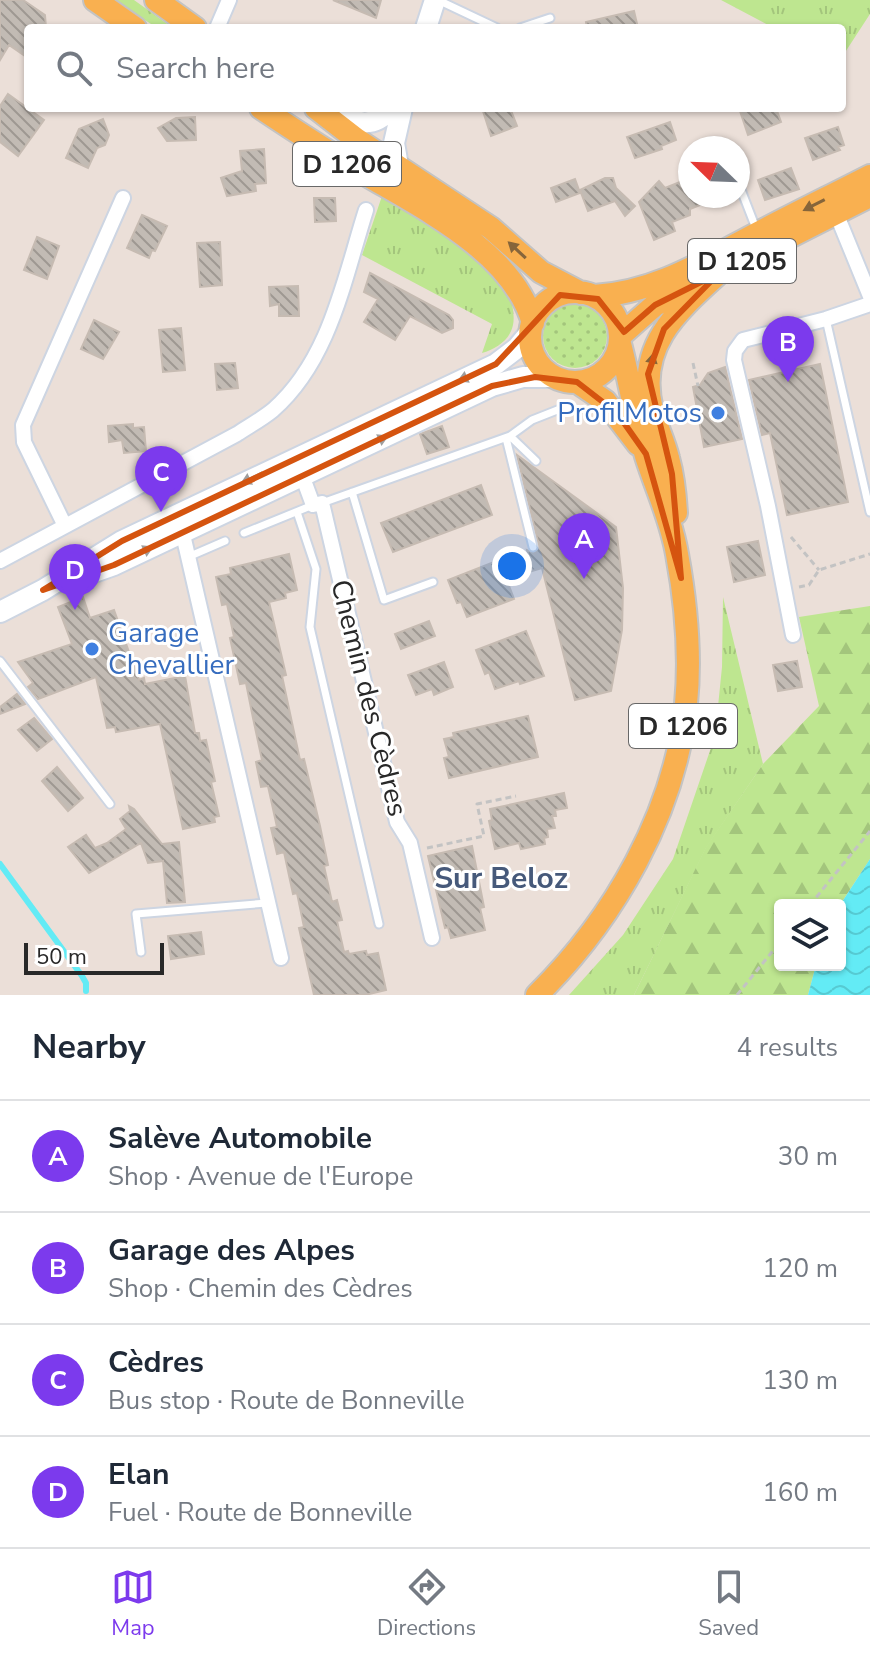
<!DOCTYPE html>
<meta charset="utf-8">
<style>
body{margin:0;font-family:"Nunito Sans",sans-serif;background:#f6f6f7;color:#1f2937}
.controls{position:absolute;right:24px;bottom:24px;display:grid;overflow:hidden;border-radius:8px;box-shadow:0 2px 6px #0004}
.controls button{width:72px;height:72px;display:grid;place-items:center;padding:0;border:0;border-bottom:2px solid #e0e1e3;background:#fff;color:#1f2937;font:40px sans-serif}
.compass{position:absolute;left:678px;top:136px;width:72px;height:72px;border-radius:50%;background:#fff;box-shadow:0 2px 6px #0004;rotate:293deg}
.scale{position:absolute;left:24px;bottom:20px;width:140px;box-sizing:border-box;padding-left:8px;border:4px solid #282828;border-top:0;font-size:22px;line-height:28px;white-space:nowrap;color:#282828;-webkit-text-stroke:6px #fff;paint-order:stroke}
.you{position:absolute;left:512px;top:566px;width:28px;height:28px;margin:-20px;border:6px solid #fff;border-radius:50%;background:#1a73e8;box-shadow:0 0 0 12px #1a73e833}
.badge{display:grid;place-items:center;width:52px;height:52px;border-radius:50%;background:#7c3aed;color:#fff;font-size:26px;font-weight:700}
.pin{position:absolute;translate:-50% -66px;filter:drop-shadow(0 2px 4px #0008)}
.pin::after{content:'';position:absolute;top:42px;width:28px;height:24px;background:inherit;clip-path:polygon(0 0,100% 0,50% 100%)}
.list{margin:0;padding:0;list-style:none}
h2{display:flex;justify-content:space-between;align-items:center;height:104px;margin:0;padding:0 32px;font-size:34px}
h2 small{font-size:26px;font-weight:400;color:#747a83}
.list li{display:grid;grid-template-columns:52px 1fr auto;gap:24px;align-items:center;box-sizing:border-box;height:112px;padding:0 32px;border-top:2px solid #e0e1e3}
.list b{display:block;font-size:30px;white-space:nowrap}
.list p{margin:0;font-size:26px;white-space:nowrap;color:#747a83}
.list em{font-size:26px;font-style:normal;color:#747a83}
.icon{flex:none;width:44px;height:44px;fill:none;stroke:currentColor;stroke-width:2;stroke-linecap:round;stroke-linejoin:round}
.map{position:relative;flex:none;width:870px;height:995px;overflow:hidden}
.search{position:absolute;background:#fff;box-shadow:0 2px 6px #0004;left:24px;right:24px;top:24px;height:88px;display:flex;align-items:center;gap:20px;box-sizing:border-box;padding:0 28px;border-radius:8px;color:#747a83;font-size:30px}
.sheet{height:552px;background:#fff}
nav{display:flex;justify-content:space-around;align-items:center;box-sizing:border-box;height:112px;border-top:2px solid #e0e1e3;background:#fff;font-size:22px;color:#747a83}
nav a{display:grid;justify-items:center;gap:4px}
nav .on{color:#7c3aed}
.map>svg:first-child{display:block}
.grass{fill:url(#grass-tufts)}
.forest{fill:url(#forest-firs)}
.garden{fill:url(#garden-dots)}
.water{fill:url(#water-waves)}
.lines{fill:none;stroke-linecap:round;stroke-linejoin:round}
.stream{stroke:#63ebf5;stroke-width:6}
.building{fill:url(#building-back-hatch);stroke:#c6bbb2;stroke-width:2}
.lane-casing{stroke:#cdd5e2;stroke-width:11}
.street-casing{stroke:#cdd5e2;stroke-width:18}
.secondary-casing{stroke:#cdd5e2;stroke-width:24}
.primary-casing{stroke:#c3c3c3;stroke-width:26}
.path{stroke:#c3c3c3;stroke-width:3;stroke-dasharray:6 4;stroke-linecap:butt}
.lane{stroke:#fff;stroke-width:7}
.street{stroke:#fff;stroke-width:14}
.secondary{stroke:#fff;stroke-width:20}
.primary{stroke:#f9b050;stroke-width:22}
.oneway{fill:#86653a}
.oneway2{fill:#9e9e9e}
.marked{fill:none;stroke:#d5540f;stroke-width:6;stroke-linejoin:round}
.shop-dot{fill:#3f7fe0;stroke:#fff;stroke-width:3}
.labels{text-anchor:middle;dominant-baseline:central;stroke-width:6;stroke-linejoin:round;paint-order:stroke}
.shield{fill:#fff;stroke:#686868;stroke-width:2}
.shield-label{font-size:26px;font-weight:bold;fill:#282828}
.shop-label{font-size:28px;fill:#366cbe;stroke:#fff;text-anchor:end}
.street-label{font-size:28px;fill:#282828;stroke:#fff}
.neighbourhood-label{font-size:30px;font-weight:bold;fill:#46597a;stroke:#fff}
</style>
<div class="map">
<svg width="870" height="995" viewBox="0 0 870 995">
<defs>
<pattern id="grass-tufts" width="24" height="20" patternUnits="userSpaceOnUse" patternTransform="scale(2)"><rect width="24" height="20" fill="#bee690"/><path d="M3 7l-1-3M5 7V3M7 7l1-3M15 17l-1-3M17 17v-4M19 17l1-3" fill="none" stroke="#a3c57c"/></pattern>
<pattern id="forest-firs" width="22" height="20" patternUnits="userSpaceOnUse" patternTransform="scale(2)"><rect width="22" height="20" fill="#bee690"/><path d="M5 1l3.5 6h-7zM16 11l3.5 6h-7z" fill="#a3c57c"/></pattern>
<pattern id="garden-dots" width="8" height="8" patternUnits="userSpaceOnUse" patternTransform="scale(2)"><rect width="8" height="8" fill="#bee690"/><path d="M2 2h.1M6 6h.1" fill="none" stroke="#a3c57c" stroke-width="1.8" stroke-linecap="round"/></pattern>
<pattern id="water-waves" width="16" height="10" patternUnits="userSpaceOnUse" patternTransform="scale(2)"><rect width="16" height="10" fill="#63ebf5"/><path d="M0 5q4-4 8 0t8 0" fill="none" stroke="#56cad2"/></pattern>
<pattern id="building-back-hatch" width="6" height="6" patternUnits="userSpaceOnUse" patternTransform="scale(2)"><rect width="6" height="6" fill="#c2bbb4"/><path d="M-1 5l2 2M0 0l6 6M5-1l2 2" fill="none" stroke="#9e9892"/></pattern>
</defs>
<rect width="100%" height="100%" fill="#ebdfd8"/>
<path class="grass" d="M115,0h19l39,28h-16z
M721,0h149v14l-28,43v-29h-68z
M383,193c25,17 119,76 127,101 2,9 5,22 3,31 -3,15 -17,24 -31,28l10,-29 -130,-69z
M723,597l40,167 -57,84 -72,147h-65l54,-60 50,-76 42,-123 7,-69z"/>
<path class="forest" d="M870,606v253l-30,46h-60v60h36l-8,30h-174l72,-148 57,-83 56,-58 -20,-89z"/>
<path class="garden" d="M543 336a32 32 0 1 1 64 0a32 32 0 1 1-64 0Z"/>
<path class="water" d="M870,859v136h-62l8,-30h24v-60z"/>
<g class="lines">
<path class="stream" d="M0,864l82,112 4,7v8"/>
</g>
<path class="building" d="M0,0h23l22,15 1,13h-18v30l-19,-13 -9,15z
M333,0h48l-5,18z
M634,11l4,17h-51l-1,-6z
M8,94l36,26 -26,36 -18,-14v-36z
M482,108h28l7,18 -26,10z
M739,108h37l5,14 -33,13z
M195,117l1,23 -29,1 -9,-13 18,-10z
M103,119l6,16 -4,10 -8,3 -9,20 -22,-10 13,-29z
M670,122l6,18 -15,6 1,3 -27,9 -8,-21z
M838,127l6,18 -6,2 2,3 -27,10 -8,-22z
M264,149l2,34 -11,1 1,7 -29,5 -6,-18 21,-7 -2,-20z
M791,168l8,21 -34,11 -7,-20z
M605,178h8l3,10 19,18 -10,10 -10,-15 -27,10 -8,-21z
M690,178v18l30,1 -30,12v6l-18,7 3,9 -21,9 -15,-38 20,-21 6,7z
M575,179l5,14 -24,9 -5,-14z
M314,198h21l1,23 -21,1z
M142,215l25,11 -12,25 -3,-1 -3,8 -22,-10z
M37,237l22,9 -12,33 -23,-9z
M220,242l2,43 -22,2 -3,-44z
M370,273l79,42 4,5v8l-11,5 -32,-17 -15,24 -31,-18 14,-23 -14,-7z
M298,286l1,30h-20v-12l-9,2 -1,-19z
M94,320l25,12 -16,27 -22,-10z
M181,328l4,42 -22,2 -4,-42z
M235,363l3,25 -21,2 -2,-26z
M820,364l28,138 -61,13 -17,-82 -8,2 -13,-55z
M725,367l17,72 -38,8 -11,-60 7,-2 8,-12z
M133,424v4l11,-1 2,24 -22,2 -2,-13 -13,2 -1,-16z
M442,426l7,21 -22,7 -7,-20z
M517,455l99,72 7,61 -1,42 -11,61 -36,9 -33,-132 -10,3 -5,-21 8,3 4,-7z
M481,485l11,30 -99,37 -12,-29z
M758,541l7,34 -31,7 -7,-35z
M289,554l8,36 -12,3 1,5 -17,4 17,73 -4,1 18,84 4,-1 16,67 8,39 -4,1 8,36 5,-2 5,20 -5,1 7,31 4,-1 1,3 17,-3 1,4 11,-2 8,37 -21,5h-51l-15,-67 5,-1 -7,-34 -4,1 -9,-42 -7,2 -6,-26 6,-1 -9,-41 -7,1 -5,-25 6,-2 -9,-42 -7,-35 -6,1 -10,-46 4,-1 -7,-33 -5,1 -6,-28 15,-3 -1,-6z
M499,560l15,39 -47,18 -6,-15 -4,1 -9,-23z
M83,597l7,21 24,-8 25,70 5,-2 1,6 40,-8 10,57h4l1,8 6,-1 7,32 2,9 -4,1 8,34 -5,1 1,5 -32,7 -23,-105 -44,8 -1,-5 -8,1 -11,-51 -58,22 -10,-12 5,-4 -15,-21 54,-18 -14,-37z
M429,621l6,15 -34,13 -6,-15z
M526,631l18,45 -24,8 -1,-3 -24,8 -6,-17 -4,2 -9,-24z
M797,661l5,26 -24,4 -5,-26z
M444,662l9,25 -19,8 -2,-6 -16,6 -8,-20z
M17,694l8,10 -25,10v-7z
M528,716l10,41 -89,21 -5,-20 5,-1 -5,-18 10,-2 -1,-4z
M34,718l18,21 -15,12 -19,-21z
M57,767l26,31 -15,13 -26,-30z
M564,793l3,15 -12,2 1,6h-4l3,12 -8,1 1,8 -4,1 1,6 -24,5 -2,-6 -24,6 -6,-28 3,-1 -2,-11z
M129,806l5,3 28,35 17,-2 6,60 -18,1 -4,-42 -15,2 -7,-20 -52,30 -21,-26 18,-12 9,13 12,-5 19,-14 -6,-10 10,-8z
M472,846l12,61 -4,1 5,22 -34,8 -3,-11 -3,1 -17,-72z
M201,932l3,22 -33,5 -3,-23z"/>
<g class="lines">
<g class="lane-casing">
<path id="lane" d="M438,0l59,28
M520,28l30,-10
M711,142l6,6
M738,182l19,49
M826,319l44,193
M510,436l22,-16 38,-15
M506,438l27,109
M352,492l32,108 49,-18
M322,503l188,-67 26,25
M297,512l19,57 -6,58 69,297
M244,533l69,-28
M188,557l37,-16
M0,661l110,143
M141,952l-5,-38 131,-11"/>
</g>
<g class="street-casing">
<path id="street" d="M217,28l12,-28
M836,213l34,83
M299,467l14,38 9,-2 75,319 13,21 22,95
M65,526l-41,-84 -1,-17 100,-227
M181,526l100,432
M0,561l237,-127c12,-8 25,-15 36,-24 57,-50 71,-131 93,-200
M793,635l-25,-129 -34,-146 1,-9 8,-11 83,-21 44,-15"/>
</g>
<g class="secondary-casing">
<path id="secondary" d="M426,28l9,-28
M324,108c24,11 47,26 67,0
M398,166l-4,-23 8,-35
M77,578l37,-13 378,-179 31,-9h33
M0,612l43,-22 79,-49 374,-177 21,-16 14,-17"/>
</g>
<g class="primary-casing">
<path id="primary" d="M95,0l40,28
M156,0l39,28
M261,108c30,20 59,39 89,57 63,39 161,82 183,158
M316,108l40,31 135,89 50,44 40,21
M530 337a45 45 0 1 1 90 0a45 45 0 1 1-90 0Z
M594,296c62,-3 112,-36 166,-64 36,-19 73,-37 110,-56
M620,336l35,-31 215,-109
M577,382l28,19 33,43
M676,513c-1,-18 -3,-37 -8,-55 -4,-17 -12,-32 -16,-48 -16,-63 24,-98 67,-137
M537,995c77,-76 138,-182 149,-291 5,-50 0,-101 -9,-150 -6,-35 -21,-66 -31,-98 -11,-37 -16,-75 -26,-112"/>
</g>
<path class="path" d="M693,363l5,23
M791,537l28,33
M799,587l10,-2 10,-15 51,-16
M427,848l57,-12 -7,-32 39,-8
M810,905l60,-74
M737,995l43,-53"/>
<use href="#lane" class="lane"/>
<use href="#street" class="street"/>
<use href="#secondary" class="secondary"/>
<use href="#primary" class="primary"/>
</g>
<defs><path id="oneway-solid" d="M-6-.8H1V-3.2L6.5 0L1 3.2V.8H-6Z" transform="scale(2)"/></defs>
<g class="oneway">
<use href="#oneway-solid" transform="translate(814 205) rotate(153)"/>
<use href="#oneway-solid" transform="translate(517 250) rotate(-137)"/>
<use href="#oneway-solid" transform="translate(651 365) rotate(-78)"/>
</g>
<g class="oneway2">
<use href="#oneway-solid" transform="translate(469 376) rotate(156)"/>
<use href="#oneway-solid" transform="translate(377 441) rotate(-25)"/>
<use href="#oneway-solid" transform="translate(252 478) rotate(154)"/>
<use href="#oneway-solid" transform="translate(142 552) rotate(-25)"/>
</g>
<path class="marked" d="M719,273l-55,56 -16,45 24,100 9,104 -35,-124 -29,-41 -40,-31 -42,-5 -43,9 -378,179 -71,25 79,-49 374,-177 64,-69 38,4 26,33 31,-27z"/>
<g class="shop-dot">
<circle cx="718" cy="413" r="8"/>
<circle cx="92" cy="649" r="8"/>
</g>
<g class="labels">
<g class="shield">
<rect x="293" y="142" width="108" height="44" rx="6"/>
<rect x="688" y="239" width="108" height="44" rx="6"/>
<rect x="629" y="704" width="108" height="44" rx="6"/>
</g>
<g class="shield-label">
<text x="347" y="164">D 1206</text>
<text x="742" y="261">D 1205</text>
<text x="683" y="726">D 1206</text>
</g>
<g class="shop-label">
<text x="702" y="413">ProfilMotos</text>
<text x="108" y="633" text-anchor="start">Garage<tspan x="108" dy="32">Chevallier</tspan></text>
</g>
<g class="street-label">
<text transform="translate(369 698) rotate(76)">Chemin des Cèdres</text>
</g>
<g class="neighbourhood-label">
<text x="501" y="878">Sur Beloz</text>
</g>
</g>
</svg>
<div class="controls">
<button><svg class="icon" aria-label="layers" viewBox="0 0 24 24"><path d="M12 4l9 5-9 5-9-5zM3 14l9 5 9-5"/></svg></button>
</div>
<svg class="compass" viewBox="-18 -18 36 36"><path d="M0-13l5 13h-10z" fill="#e53935"/><path d="M0 13l5-13h-10z" fill="#747a83"/></svg>
<div class="scale">50 m</div>
<div class="you"></div>
<div class="pin badge" style="left:584px;top:579px">A</div>
<div class="pin badge" style="left:788px;top:382px">B</div>
<div class="pin badge" style="left:161px;top:512px">C</div>
<div class="pin badge" style="left:75px;top:610px">D</div>
<div class="search"><svg class="icon" aria-label="search" viewBox="0 0 24 24"><circle cx="10" cy="10" r="6"/><path d="M15 15l6 6"/></svg>Search here</div>
</div>
<section class="sheet">
<h2>Nearby<small>4 results</small></h2>
<ul class="list">
<li><span class="badge">A</span><div><b>Salève Automobile</b><p>Shop · Avenue de l'Europe</p></div><em>30 m</em></li>
<li><span class="badge">B</span><div><b>Garage des Alpes</b><p>Shop · Chemin des Cèdres</p></div><em>120 m</em></li>
<li><span class="badge">C</span><div><b>Cèdres</b><p>Bus stop · Route de Bonneville</p></div><em>130 m</em></li>
<li><span class="badge">D</span><div><b>Elan</b><p>Fuel · Route de Bonneville</p></div><em>160 m</em></li>
</ul>
</section>
<nav>
<a class="on"><svg class="icon" aria-label="map" viewBox="0 0 24 24"><path d="M3 6l6-2 6 2 6-2v14l-6 2-6-2-6 2zM9 4v14M15 6v14"/></svg>Map</a>
<a><svg class="icon" aria-label="directions" viewBox="0 0 24 24"><path d="M12 3l9 9-9 9-9-9zM9 14v-3h6M13 9l2 2-2 2"/></svg>Directions</a>
<a><svg class="icon" aria-label="saved" viewBox="0 0 24 24"><path d="M7 4h10v16l-5-4-5 4z"/></svg>Saved</a>
</nav>
